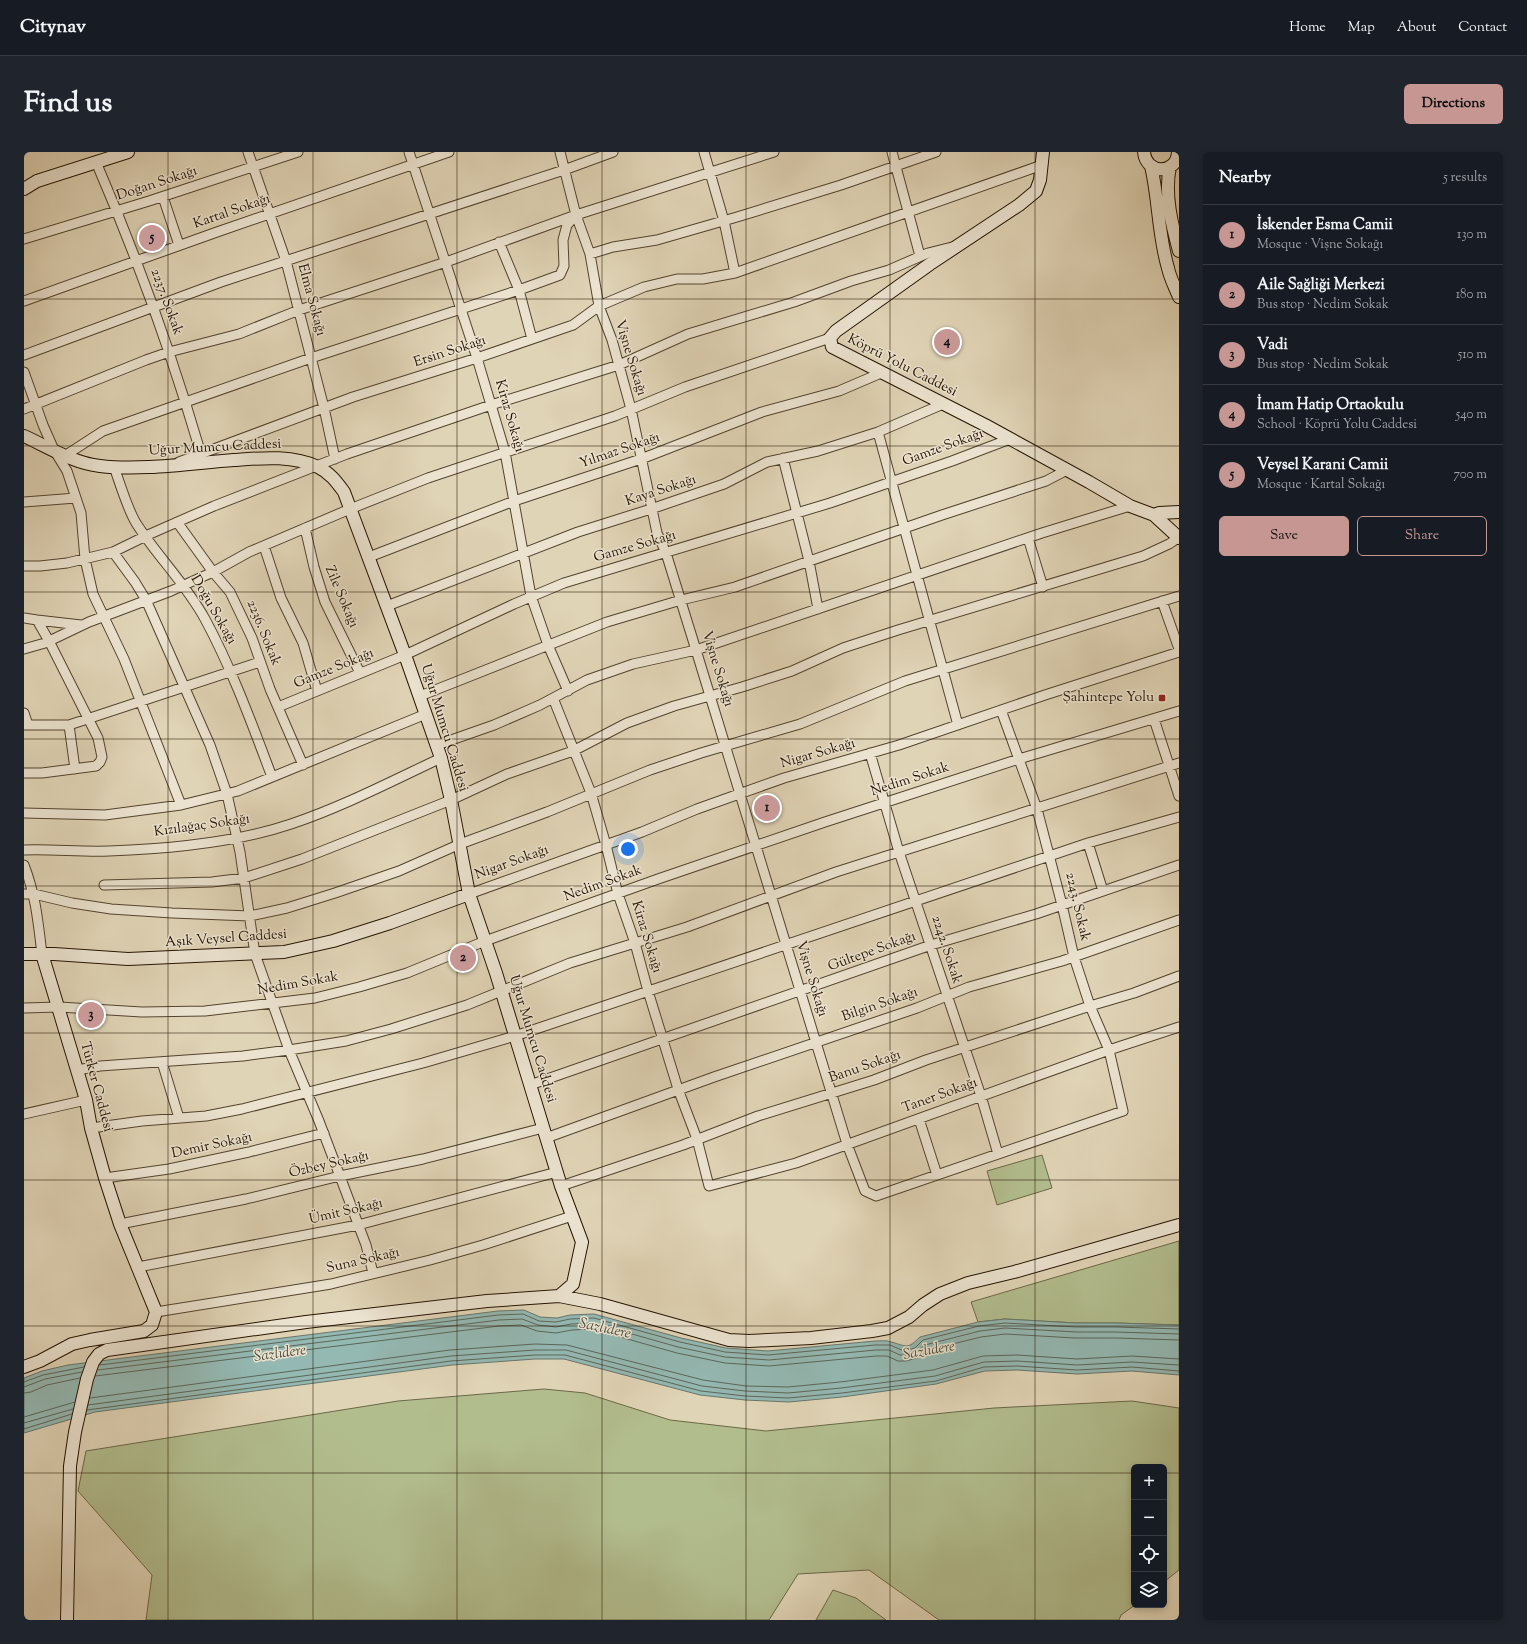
<!DOCTYPE html>
<meta charset="utf-8">
<style>
body{margin:0;font-family:"Sorts Mill Goudy",serif;background:#20242c;color:#f1f3f6}
.controls{position:absolute;right:12px;bottom:12px;display:grid;overflow:hidden;border-radius:6px;box-shadow:0 2px 6px #0003}
.controls button{width:36px;height:36px;display:grid;place-items:center;padding:0;border:0;border-bottom:1px solid #363941;background:#171b24;color:#f1f3f6;font:20px sans-serif}
.you{position:absolute;left:604px;top:697px;width:14px;height:14px;margin:-10px;border:3px solid #fff;border-radius:50%;background:#1a73e8;box-shadow:0 0 0 6px #1a73e833}
.badge{display:grid;place-items:center;width:26px;height:26px;border-radius:50%;background:#c59692;color:#111;font-size:13px;font-weight:700}
.pin{position:absolute;translate:-50% -50%;border:2px solid #fff;box-shadow:0 1px 4px #0006}
.list{margin:0;padding:0;list-style:none}
h2{display:flex;justify-content:space-between;align-items:center;height:52px;margin:0;padding:0 16px;font-size:17px}
h2 small{font-size:13px;font-weight:400;color:#9ea1a6}
.list li{display:grid;grid-template-columns:26px 1fr auto;gap:12px;align-items:center;box-sizing:border-box;height:60px;padding:0 16px;border-top:1px solid #363941}
.list b{display:block;font-size:15px;white-space:nowrap}
.list p{margin:0;font-size:13px;white-space:nowrap;color:#9ea1a6}
.list em{font-size:13px;font-style:normal;color:#9ea1a6}
.actions{display:flex;gap:8px;padding:12px 16px}
.actions a{flex:1;padding:9px 0;border:1px solid #c59692;border-radius:6px;text-align:center;font-size:14px;color:#c59692}
.actions .main{background:#c59692;color:#111}
.icon{flex:none;width:22px;height:22px;fill:none;stroke:currentColor;stroke-width:2;stroke-linecap:round;stroke-linejoin:round}
.map{position:relative;flex:none;width:1155px;height:1468px;overflow:hidden;border-radius:6px}
header{display:flex;align-items:center;gap:24px;box-sizing:border-box;height:56px;padding:0 20px;background:#171b24;border-bottom:1px solid #363941}
header strong{font-size:19px}
nav{display:flex;gap:22px;margin-inline-start:auto;font-size:14px}
.intro{display:flex;align-items:center;justify-content:space-between;box-sizing:border-box;height:96px;padding:0 24px}
h1{margin:0;font-size:28px}
.button{padding:10px 18px;border-radius:6px;background:#c59692;color:#111;font-size:14px;font-weight:700}
main{display:flex;gap:24px;padding:0 24px}
aside{flex:1;background:#171b24;border-radius:6px;box-shadow:0 2px 6px #0003}
.map>svg:first-child{display:block}
.green{fill:#b2bd8e;stroke:#6b6848}
.water{fill:#94b8b2;stroke:#67766b}
.lines{fill:none;stroke-linecap:round;stroke-linejoin:round}
.shore{stroke:#5c665a;stroke-width:1}
.street-casing{stroke:#53432e;stroke-width:11}
.secondary-casing{stroke:#241301;stroke-width:14}
.street{stroke:#ebe3d0;stroke-width:9}
.secondary{stroke:#ebe3d0;stroke-width:12}
.grid{fill:none;stroke:#241301;stroke-width:1;stroke-opacity:0.55}
.poi-dot{fill:#8f2418;stroke:#ebe3d0;stroke-width:1.5}
.labels{text-anchor:middle;dominant-baseline:central;stroke-width:3;stroke-linejoin:round;paint-order:stroke}
.street-label{font-size:14px;fill:#241301;stroke:#ebe3d0}
.poi-label{font-size:14px;fill:#241301;stroke:#ebe3d0;text-anchor:end}
.water-label{font-size:15px;font-style:italic;fill:#4b4d3f;stroke:#ebe3d0}
</style>
<header>
<strong>Citynav</strong>
<nav><a>Home</a><a>Map</a><a>About</a><a>Contact</a></nav>
</header>
<div class="intro"><h1>Find us</h1><a class="button">Directions</a></div>
<main>
<div class="map">
<svg width="1155" height="1468" viewBox="0 0 1155 1468">
<rect width="100%" height="100%" fill="#e0d4b6"/>
<filter id="stains"><feTurbulence type="fractalNoise" baseFrequency=".005" numOctaves="4"/><feColorMatrix values="0 0 0 0 .2 0 0 0 0 .09 0 0 0 0 .02 0 0 0 .5 -.17"/></filter>
<radialGradient id="worn" r=".72"><stop offset=".6" stop-color="#630" stop-opacity="0"/><stop offset="1" stop-color="#630" stop-opacity=".3"/></radialGradient>
<path class="green" d="M1018,1003l10,33 -55,17 -10,-34z
M1155,1089v84l-63,-2h-40l-71,-4 -27,3 -7,-20z
M520,1237l41,4 85,27 96,11 228,-23 138,-7 47,7v162l-15,12v-115h-30l1,138 -14,10 -2,5h-180l-70,-50 -71,4 -29,46h-623l6,-45 -74,-84 8,-40 312,-50z
M809,1438l23,8 30,22h-70z"/>
<path class="water" d="M500,1158l16,7 17,1 13,-3 24,-1 87,24 45,10 42,3 107,-10c5,0 12,-1 16,1 16,4 16,8 29,-5l58,-15 27,-3 71,4h40l63,2v50l-47,-4 -55,3 -60,-4 -32,1 -49,13 -94,13 -53,5 -44,-2 -45,-5 -136,-36h-29l-83,6 -357,47 -71,21v-55l18,-7 26,-6 430,-54z"/>
<g class="lines">
<path class="shore" d="M76,1213l398,-50 25,-1 16,7 17,1 14,-3 24,-1 86,24 45,10 43,3 107,-10h15l14,6 11,-3 8,-8 56,-14 26,-3 71,4h40l63,2
M74,1218l401,-50 23,-1 16,6 18,2 15,-3 22,-1 85,24 47,10 44,3 107,-10h13l11,5h5l12,-3 8,-7 55,-14 25,-3 71,4h40l63,2
M71,1224l404,-50 22,-1 16,6 19,2 16,-3 20,-1 85,24 48,10 44,3 107,-10h11l11,5h8l14,-4 8,-7 53,-13 24,-3 70,4h41l63,2
M0,1230l19,-7 41,-8
M0,1235l21,-8 37,-7
M0,1241l7,-1 16,-7 33,-7
M66,1246l360,-48 85,-6 32,1 136,35 43,6 42,1 52,-5 93,-12 50,-14 34,-1 60,4 55,-3 47,3
M64,1253l363,-49 84,-6h31l136,36 43,5 43,2 53,-5 94,-12 49,-14 33,-1 60,4 55,-3 47,3
M63,1258l364,-49 84,-6h30l136,36 44,5 43,2 54,-5 94,-12 48,-14 33,-1 60,4 55,-3 47,4
M0,1265l51,-15
M0,1271l49,-14
M0,1277l48,-15"/>
<g class="street-casing">
<path id="street" d="M224,0l38,109 38,147 11,51
M385,0l68,206 28,94 26,144 17,49 20,46
M536,0l16,63 14,39 9,52 13,34 19,69 26,124 9,20 30,97 151,494 18,47 11,5 247,-85 -14,-61 -19,-44 -16,-49 -12,-52 -25,-96 -36,-99
M680,0l20,69 11,52 307,-108
M868,0l28,104
M72,10c41,95 76,193 105,292
M139,45l16,48
M0,87l125,-38 149,-49
M475,90l20,48 13,49
M566,102l23,-7 44,-7 80,-23 104,-32 95,-33
M0,149l193,-69 232,-80
M0,203l197,-73 343,-112 49,-18
M0,220l19,53 11,25 13,21 14,42 4,46 8,35 31,65 57,146
M0,257l122,-49 23,-8 70,-18 60,-24 147,-48 130,-47 198,-63
M854,280l80,293
M42,303l37,-24 208,-73 208,-68 41,-15 4,-9 -1,-26 4,-15 8,-9
M759,306l26,103 9,48
M155,310l174,-65 124,-39 96,-33 26,-19 45,-19 33,-8h26l32,-6
M90,315c6,16 13,41 22,56 21,33 50,61 69,96 27,50 47,105 67,158
M0,350l52,-4
M153,370l36,50 17,20 22,46 18,51 33,76
M281,376l9,39 11,35 35,71
M1004,386l15,49
M240,394l17,52 22,45 14,48
M89,400l22,30 11,18 64,145 17,49 13,58 15,102 34,96 30,71 47,124 7,28
M345,405l145,-56 127,-42 121,-47 77,-21 42,-18
M0,414h16l27,-3 46,-11 37,-18 64,-28 133,-52 144,-49 128,-40 69,-31 106,-32 57,-21 38,-11 39,-17 24,-6
M1138,449l17,48
M363,454l191,-74 73,-23 73,-25 43,-22 51,-11 60,-19 65,-28
M0,466l13,2 12,21 49,97 4,19 -2,5 -4,4 -54,7h-18
M13,468l44,5
M0,497l21,-6 44,-21 82,-31 42,-19 36,-20 101,-43 78,-31 187,-62 70,-29 145,-49
M396,544l187,-74 74,-22 54,-13 207,-72 104,-34 21,-11
M529,546l38,95 15,52 12,49 17,49 13,48 30,98 19,50 12,47 87,-23 313,-113 70,-23
M254,555l127,-52 109,-51 50,-21 266,-80 122,-42 58,-22
M0,561l4,12
M1130,567l25,77
M0,573h45l191,-63
M45,573l6,44
M413,593l57,-20 46,-20 47,-25 46,-16 63,-14 346,-117 88,-27
M846,601l29,99 82,244 17,58
M0,661l81,2 76,-10 57,-14 188,-77
M1064,691l15,48
M0,698c28,-1 57,2 85,1 59,-2 126,-8 182,-27 51,-17 101,-43 150,-66
M0,713c12,31 14,57 18,89
M80,733l108,-3 32,-4 58,-19 149,-59 56,-26 66,-23 54,-28 47,-17 68,-19 50,-16 51,-23 55,-18 245,-74 26,-12 9,-6
M0,742h10l38,9 39,6 61,4 78,3 37,-8 48,-15 64,-22 61,-27 87,-32 103,-42 51,-17 99,-29 105,-43 274,-85
M445,742l173,-62 55,-23 87,-31 115,-33 146,-50 134,-43
M0,856l35,-1 83,5 63,-1 110,-13 44,-11 48,-14 78,-32 173,-62 167,-57 194,-63 160,-48
M138,910l17,56
M53,918l23,-4 143,-10 46,-6 57,-9 45,-12 76,-24 103,-42 117,-36 149,-55 343,-109
M506,933l401,-140 105,-31 143,-49
M0,962l62,-14
M895,967l18,56
M67,976l51,-7 64,-5 36,-7 181,-46 92,-27 573,-193 91,-26
M522,986l168,-61 203,-69 52,-21 93,-26 117,-41
M81,1026l64,-9 80,-17 75,-19
M537,1034l122,-41 75,-29 116,-36 52,-20 164,-54 44,-13 45,-17
M96,1072l126,-25 94,-23 83,-17 120,-31
M114,1115l220,-42 199,-53
M132,1160l175,-28 99,-24 53,-15 89,-29"/>
</g>
<g class="secondary-casing">
<path id="secondary" d="M1019,0l-3,28 -4,11 -17,14 -89,59 -94,67 -6,7 2,9 153,78 104,57 41,24 24,9 25,23
M1120,0c2,23 33,23 34,0
M1127,14c8,34 7,69 17,102 2,10 7,19 11,29
M1146,15c-6,27 2,58 9,84
M0,37l13,-8 91,-29
M0,284c24,11 49,27 76,30 41,5 92,-3 134,-6 28,-2 58,-5 84,7 12,6 18,14 26,25l61,163 36,103 10,42 18,94 27,79 65,213 21,56 -9,42 -14,12
M1130,363l5,-2 20,-1
M0,802h30l74,5 156,-7 49,-11 57,-18 79,-29
M0,1215l16,-6 32,-17 18,-4 54,-9 8,-6 4,-13 -36,-88 -15,-46 -14,-50 -5,-28 -9,-30 -35,-116
M43,1468l3,-154 5,-34 12,-53 6,-17 6,-8 8,-4 199,-28 181,-21 72,-5 41,8 129,36 20,1 62,-3 61,-7 16,-3 21,-11 14,-12 17,-11 28,-11 46,-11 165,-47"/>
</g>
<use href="#street" class="street"/>
<use href="#secondary" class="secondary"/>
</g>
<path class="grid" d="M144,0v1468M289,0v1468M433,0v1468M578,0v1468M722,0v1468M866,0v1468M1011,0v1468M0,147h1155M0,294h1155M0,440h1155M0,587h1155M0,734h1155M0,881h1155M0,1028h1155M0,1174h1155M0,1321h1110M1140,1321h15"/>
<rect class="poi-dot" x="1134" y="542" width="8" height="8" rx="2"/>
<g class="labels">
<g class="street-label">
<text transform="translate(133 32) rotate(-18)">Doğan Sokağı</text>
<text transform="translate(208 60) rotate(-19)">Kartal Sokağı</text>
<text transform="translate(287 148) rotate(75)">Elma Sokağı</text>
<text transform="translate(142 150) rotate(70)">2237. Sokak</text>
<text transform="translate(426 200) rotate(-18)">Ersin Sokağı</text>
<text transform="translate(606 206) rotate(73)">Vişne Sokağı</text>
<text transform="translate(878 214) rotate(27)">Köprü Yolu Caddesi</text>
<text transform="translate(485 264) rotate(74)">Kiraz Sokağı</text>
<text transform="translate(191 296) rotate(-3)">Uğur Mumcu Caddesi</text>
<text transform="translate(919 296) rotate(-20)">Gamze Sokağı</text>
<text transform="translate(596 299) rotate(-19)">Yılmaz Sokağı</text>
<text transform="translate(637 339) rotate(-18)">Kaya Sokağı</text>
<text transform="translate(611 395) rotate(-16)">Gamze Sokağı</text>
<text transform="translate(317 445) rotate(67)">Zile Sokağı</text>
<text transform="translate(189 458) rotate(60)">Doğu Sokağı</text>
<text transform="translate(239 481) rotate(68)">2236. Sokak</text>
<text transform="translate(310 517) rotate(-22)">Gamze Sokağı</text>
<text transform="translate(693 517) rotate(73)">Vişne Sokağı</text>
<text transform="translate(420 576) rotate(73)">Uğur Mumcu Caddesi</text>
<text transform="translate(794 602) rotate(-16)">Nigar Sokağı</text>
<text transform="translate(886 628) rotate(-18)">Nedim Sokak</text>
<text transform="translate(178 674) rotate(-8)">Kızılağaç Sokağı</text>
<text transform="translate(488 711) rotate(-20)">Nigar Sokağı</text>
<text transform="translate(579 732) rotate(-20)">Nedim Sokak</text>
<text transform="translate(1053 755) rotate(77)">2243. Sokak</text>
<text transform="translate(622 785) rotate(73)">Kiraz Sokağı</text>
<text transform="translate(202 787) rotate(-4)">Aşık Veysel Caddesi</text>
<text transform="translate(922 798) rotate(72)">2242. Sokak</text>
<text transform="translate(848 800) rotate(-20)">Gültepe Sokağı</text>
<text transform="translate(787 827) rotate(73)">Vişne Sokağı</text>
<text transform="translate(274 832) rotate(-10)">Nedim Sokak</text>
<text transform="translate(856 853) rotate(-19)">Bilgin Sokağı</text>
<text transform="translate(508 887) rotate(73)">Uğur Mumcu Caddesi</text>
<text transform="translate(841 915) rotate(-19)">Banu Sokağı</text>
<text transform="translate(72 935) rotate(75)">Türker Caddesi</text>
<text transform="translate(916 944) rotate(-20)">Taner Sokağı</text>
<text transform="translate(188 994) rotate(-12)">Demir Sokağı</text>
<text transform="translate(305 1013) rotate(-13)">Özbey Sokağı</text>
<text transform="translate(322 1060) rotate(-13)">Ümit Sokağı</text>
<text transform="translate(339 1109) rotate(-13)">Suna Sokağı</text>
</g>
<g class="poi-label">
<text x="1130" y="546">Şahintepe Yolu</text>
</g>
<g class="water-label">
<text transform="translate(581 1177) rotate(12)">Sazlıdere</text>
<text transform="translate(905 1199) rotate(-10)">Sazlıdere</text>
<text transform="translate(256 1202) rotate(-8)">Sazlıdere</text>
</g>
</g>
<rect width="100%" height="100%" filter="url(#stains)"/>
<rect width="100%" height="100%" fill="url(#worn)"/>
</svg>
<div class="controls">
<button>+</button>
<button>−</button>
<button><svg class="icon" aria-label="locate" viewBox="0 0 24 24"><circle cx="12" cy="12" r="6"/><path d="M12 2v4M12 18v4M2 12h4M18 12h4"/></svg></button>
<button><svg class="icon" aria-label="layers" viewBox="0 0 24 24"><path d="M12 4l9 5-9 5-9-5zM3 14l9 5 9-5"/></svg></button>
</div>
<div class="you"></div>
<div class="pin badge" style="left:743px;top:656px">1</div>
<div class="pin badge" style="left:439px;top:806px">2</div>
<div class="pin badge" style="left:67px;top:863px">3</div>
<div class="pin badge" style="left:923px;top:190px">4</div>
<div class="pin badge" style="left:128px;top:86px">5</div>
</div>
<aside>
<h2>Nearby<small>5 results</small></h2>
<ul class="list">
<li><span class="badge">1</span><div><b>İskender Esma Camii</b><p>Mosque · Vişne Sokağı</p></div><em>130 m</em></li>
<li><span class="badge">2</span><div><b>Aile Sağliği Merkezi</b><p>Bus stop · Nedim Sokak</p></div><em>180 m</em></li>
<li><span class="badge">3</span><div><b>Vadi</b><p>Bus stop · Nedim Sokak</p></div><em>510 m</em></li>
<li><span class="badge">4</span><div><b>İmam Hatip Ortaokulu</b><p>School · Köprü Yolu Caddesi</p></div><em>540 m</em></li>
<li><span class="badge">5</span><div><b>Veysel Karani Camii</b><p>Mosque · Kartal Sokağı</p></div><em>700 m</em></li>
</ul>
<div class="actions"><a class="main">Save</a><a>Share</a></div>
</aside>
</main>
